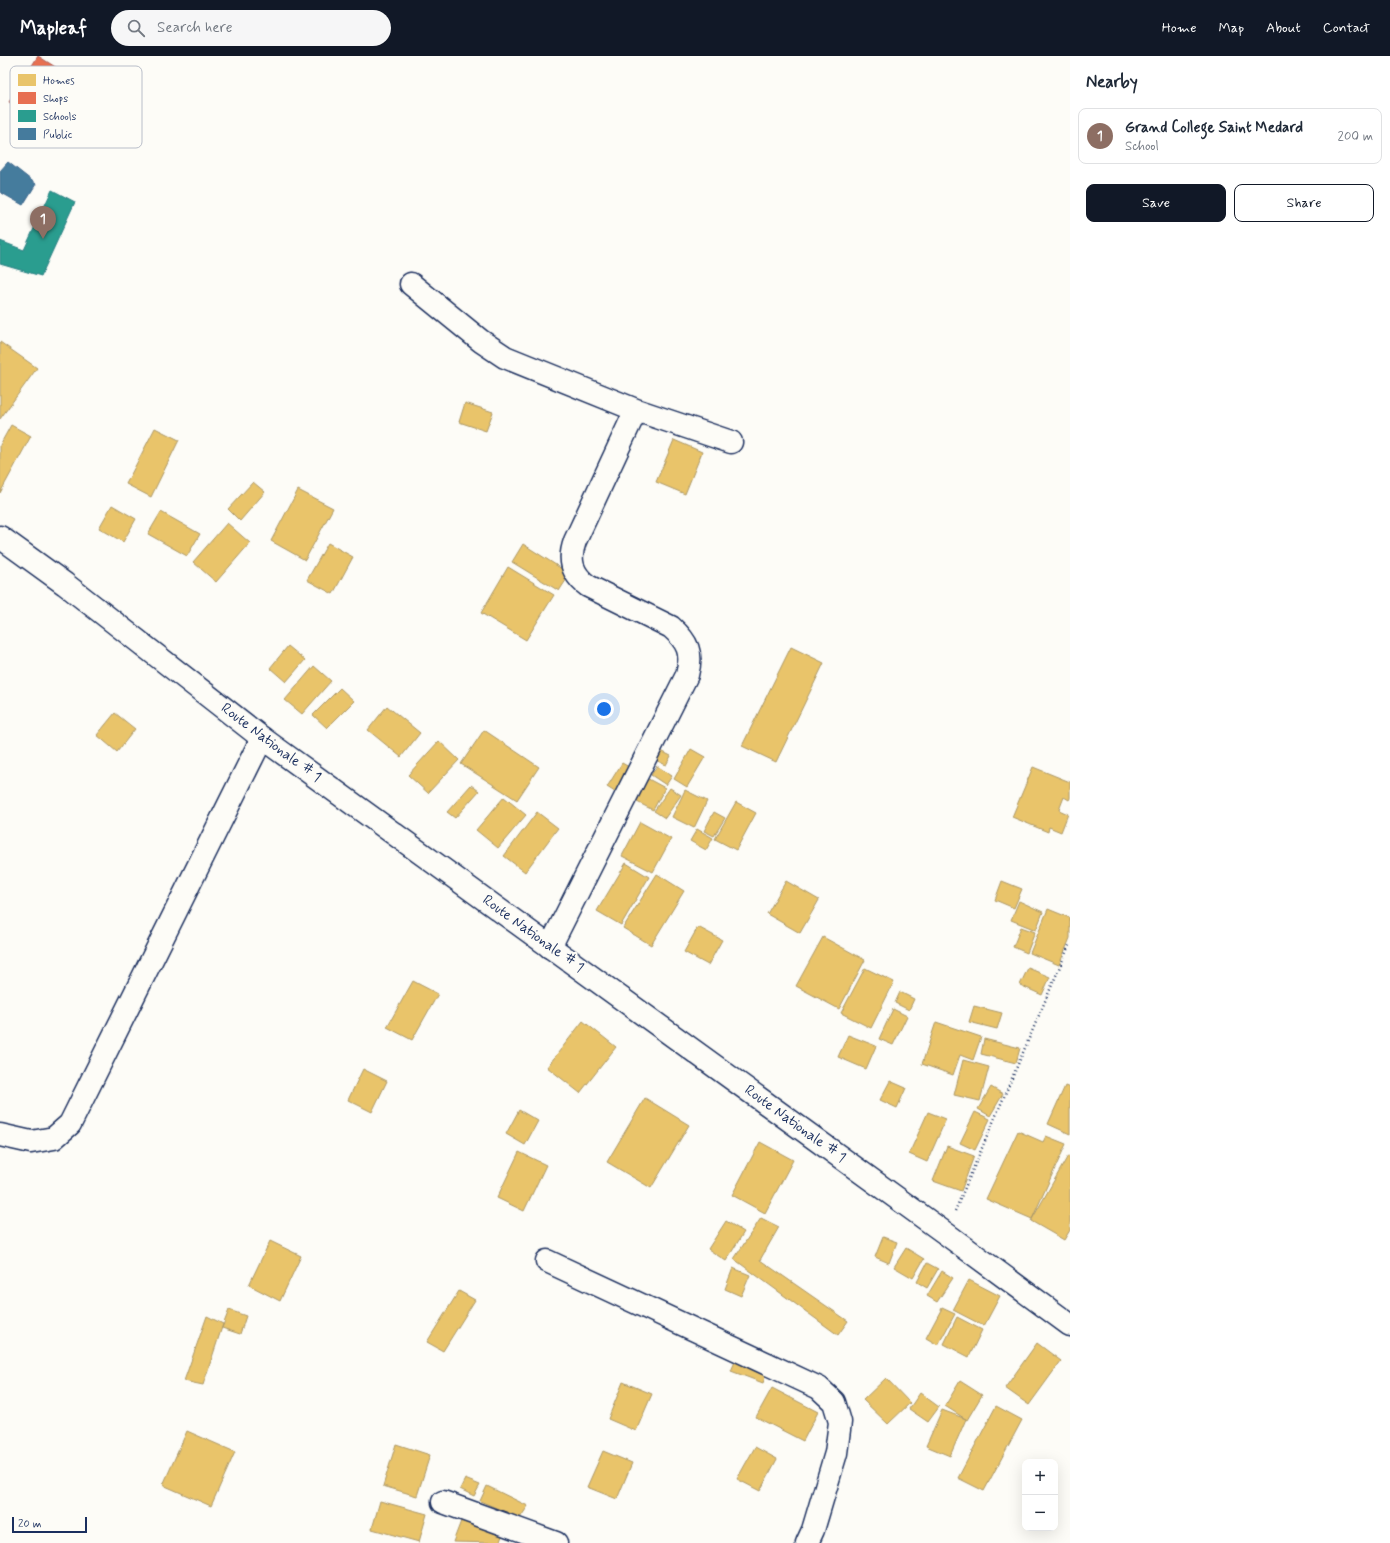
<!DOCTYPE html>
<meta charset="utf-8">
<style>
body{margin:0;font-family:Mynerve,sans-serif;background:#f6f6f7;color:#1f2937}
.controls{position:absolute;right:12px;bottom:12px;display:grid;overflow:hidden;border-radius:8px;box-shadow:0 4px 16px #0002}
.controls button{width:36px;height:36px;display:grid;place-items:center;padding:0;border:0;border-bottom:1px solid #e0e1e3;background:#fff;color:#1f2937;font:20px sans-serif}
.scale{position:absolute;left:12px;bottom:10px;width:75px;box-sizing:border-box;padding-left:4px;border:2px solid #1b2f5e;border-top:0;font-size:11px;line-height:14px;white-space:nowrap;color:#1b2f5e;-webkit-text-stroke:3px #fdfcf7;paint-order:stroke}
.you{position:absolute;left:604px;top:653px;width:14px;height:14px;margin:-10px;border:3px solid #fff;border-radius:50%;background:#1a73e8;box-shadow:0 0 0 6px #1a73e833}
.badge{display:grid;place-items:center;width:26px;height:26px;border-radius:50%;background:#111827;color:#fff;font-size:13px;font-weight:700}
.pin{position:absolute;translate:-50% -33px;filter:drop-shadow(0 1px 2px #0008)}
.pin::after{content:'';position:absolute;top:21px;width:14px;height:12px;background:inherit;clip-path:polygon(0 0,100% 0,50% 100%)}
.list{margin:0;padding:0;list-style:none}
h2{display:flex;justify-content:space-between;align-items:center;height:52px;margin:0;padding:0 16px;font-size:17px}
h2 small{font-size:13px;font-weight:400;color:#747a83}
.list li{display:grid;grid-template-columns:26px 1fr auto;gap:12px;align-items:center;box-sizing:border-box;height:56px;margin:0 8px 8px;padding:0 8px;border:1px solid #e0e1e3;border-radius:8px}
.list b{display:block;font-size:15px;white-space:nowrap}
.list p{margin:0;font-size:13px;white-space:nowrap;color:#747a83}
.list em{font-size:13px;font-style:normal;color:#747a83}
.actions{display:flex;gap:8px;padding:12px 16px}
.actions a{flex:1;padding:9px 0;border:1px solid #111827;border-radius:8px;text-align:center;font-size:14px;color:#111827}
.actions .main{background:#111827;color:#fff}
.icon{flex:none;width:22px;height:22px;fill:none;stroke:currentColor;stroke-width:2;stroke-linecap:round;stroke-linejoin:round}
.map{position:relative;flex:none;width:1070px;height:1487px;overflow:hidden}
header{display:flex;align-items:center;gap:24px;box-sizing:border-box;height:56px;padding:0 20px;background:#111827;color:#fff}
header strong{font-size:19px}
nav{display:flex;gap:22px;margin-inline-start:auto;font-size:14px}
.search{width:280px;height:36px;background:#f6f6f7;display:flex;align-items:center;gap:10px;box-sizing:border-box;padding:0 14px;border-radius:22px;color:#747a83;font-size:15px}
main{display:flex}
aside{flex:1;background:#fff}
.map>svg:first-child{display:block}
.homes{fill:#e9c46a;stroke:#ab9766}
.shops{fill:#e76f51;stroke:#aa5c55}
.schools{fill:#2a9d8f;stroke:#267c80}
.public{fill:#457b9d;stroke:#38648a}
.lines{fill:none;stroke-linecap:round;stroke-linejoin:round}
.street-casing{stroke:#1b2f5e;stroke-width:25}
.primary-casing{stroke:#1b2f5e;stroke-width:25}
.path{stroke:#1b2f5e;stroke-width:2.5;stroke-dasharray:1 3;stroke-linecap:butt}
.street{stroke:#fdfcf7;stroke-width:22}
.primary{stroke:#fdfcf7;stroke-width:22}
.labels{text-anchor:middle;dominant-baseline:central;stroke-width:4;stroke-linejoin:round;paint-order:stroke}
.street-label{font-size:15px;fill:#1b2f5e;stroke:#fdfcf7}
.key{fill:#fdfcf7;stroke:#b9bec9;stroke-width:1}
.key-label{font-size:11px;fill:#1b2f5e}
</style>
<header>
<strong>Mapleaf</strong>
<div class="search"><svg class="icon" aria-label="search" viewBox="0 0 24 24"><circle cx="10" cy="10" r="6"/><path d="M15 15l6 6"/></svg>Search here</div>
<nav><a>Home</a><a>Map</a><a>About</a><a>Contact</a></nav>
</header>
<main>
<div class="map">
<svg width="1070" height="1487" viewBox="0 0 1070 1487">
<rect width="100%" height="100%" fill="#fdfcf7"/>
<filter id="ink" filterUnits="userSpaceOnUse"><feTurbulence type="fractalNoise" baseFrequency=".025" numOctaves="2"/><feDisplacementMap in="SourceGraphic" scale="8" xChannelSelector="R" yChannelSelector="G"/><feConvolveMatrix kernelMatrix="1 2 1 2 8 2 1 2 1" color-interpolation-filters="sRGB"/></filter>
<g filter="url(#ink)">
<path class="homes" d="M0,286l37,26 -37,51z
M465,347l28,9 -7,19 -27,-9z
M11,369l20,11 -31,57v-48z
M155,372l24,12 -28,57 -25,-13z
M674,384l28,12 -17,42 -29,-12z
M253,426l12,10 -25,29 -12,-12z
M298,434l35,18 -28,52 -34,-19z
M112,449l24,14 -13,23 -24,-14z
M161,456l39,22 -13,22 -39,-22z
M227,467l23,20 -34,39 -23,-20z
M328,487l25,14 -20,37 -26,-14z
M523,488l47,30 -11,17 -47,-29z
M508,511l46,28 -28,45 -45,-27z
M288,590l17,14 -19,22 -16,-14z
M791,591l33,16 -48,99 -34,-16z
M314,610l17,15 -29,33 -17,-14z
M340,632l14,13 -27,27 -14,-13z
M387,650l33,27 -19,24 -33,-27z
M115,657l20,16 -18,23 -20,-17z
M484,674l55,37 -22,33 -56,-36z
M439,685l20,19 -31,33 -20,-18z
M653,691l18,9 -5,9 -17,-8z
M691,693l14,8 -18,30 -13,-8z
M622,707l14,8 -15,25 -14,-9z
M657,710l15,10 -6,9 -15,-10z
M1033,711l37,15v16l-1,2 -5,-3 -5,13 9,4 -7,18 -12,-5 -1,5 -36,-15z
M639,718l26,14 -12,22 -26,-13z
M471,729l8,6 -24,27 -8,-6z
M670,732l11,7 -16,23 -11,-7z
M685,734l22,11 -13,27 -22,-11z
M504,741l22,18 -28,33 -22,-18z
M736,746l20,11 -20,37 -21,-11z
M537,756l21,16 -33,44 -21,-16z
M714,756l11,6 -11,18 -10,-5z
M640,766l31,17 -18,33 -31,-16z
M697,773l16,9 -7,12 -16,-9z
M626,807l23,14 -28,48 -24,-14z
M657,818l27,17 -33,54 -28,-17z
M786,825l33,19 -19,33 -33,-19z
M1002,825l20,8 -8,19 -19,-8z
M1019,845l24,11 -7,18 -25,-10z
M1048,853l22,9v20l-11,27 -29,-12z
M698,871l24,13 -14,25 -24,-13z
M1021,871l14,5 -8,21 -14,-6z
M823,881l42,23 -26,49 -43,-23z
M865,912l29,14 -23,46 -30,-15z
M1028,912l22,9 -8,18 -22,-10z
M413,925l25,13 -26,46 -25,-13z
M900,936l14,7 -5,11 -14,-7z
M974,950l28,7 -5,16 -28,-7z
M893,953l14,7 -14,29 -14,-6z
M583,965l33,26 -36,46 -33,-26z
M936,966l45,15 -8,23 -13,-5 -7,20 -31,-11z
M848,979l28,11 -10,23 -28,-12z
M984,983l36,9 -4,15 -35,-9z
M963,1004l26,7 -9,34 -26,-6z
M363,1013l24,12 -15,31 -24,-12z
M890,1025l16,7 -9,20 -17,-8z
M1065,1030l5,2v46l-22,-10z
M991,1031l12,7 -13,22 -12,-7z
M645,1042l44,27 -38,63 -44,-26z
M519,1054l19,11 -13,24 -19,-11z
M928,1056l18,7 -19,43 -18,-8z
M975,1056l15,7 -15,31 -15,-7z
M1018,1075l25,11 3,-6 20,8 -34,75 -46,-20z
M760,1086l33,18 -28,53 -33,-18z
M947,1090l27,10 -13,35 -28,-10z
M519,1096l27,13 -22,46 -27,-13z
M1068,1100l2,1v73l-6,10 -33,-19z
M761,1162l18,9 -19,33 88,61 -10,14 -104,-76z
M726,1165l18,11 -18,29 -18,-12z
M883,1181l14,5 -8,21 -14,-6z
M270,1185l31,15 -21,45 -31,-16z
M906,1192l18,11 -11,19 -19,-11z
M927,1207l11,6 -11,19 -10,-6z
M733,1212l17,7 -9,21 -16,-7z
M942,1215l11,7 -16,24 -10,-6z
M969,1224l31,16 -16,30 -31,-16z
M459,1235l16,9 -32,51 -16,-9z
M942,1252l13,6 -17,31 -12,-7z
M229,1254l17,6 -6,18 -18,-6z
M207,1260l16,8 -20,61 -19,-4z
M957,1261l25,13 -13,27 -25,-13z
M1037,1287l24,18 -32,44 -24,-17z
M737,1301l31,11 -5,15 -32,-12z
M886,1322l24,25 -22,21 -25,-24z
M960,1325l22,14 -15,25 -22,-14z
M623,1326l29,12 -16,37 -28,-12z
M772,1332l46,24 -15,29 -47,-24z
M920,1337l19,14 -11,15 -19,-13z
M996,1350l26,14 -38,71 -26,-13z
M942,1354l24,9 -16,37 -24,-10z
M187,1375l48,21 -24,54 -48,-21z
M396,1388l34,11 -13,41 -34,-10z
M755,1391l22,12 -17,32 -23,-12z
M603,1395l29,12 -15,36 -30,-12z
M465,1423l15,6 -6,11 -14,-7z
M487,1430l41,20 -8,12 -40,-17z
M380,1445l47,13 -8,28 -47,-13z
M463,1460l41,16 -5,11 -46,-1z"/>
<path class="shops" d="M38,0l19,12 -29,46 -19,-12z"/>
<path class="schools" d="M52,134l23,12 -34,74 -41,-12v-23l24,9z"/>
<path class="public" d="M8,106l28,22 -13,21 -23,-13v-21z"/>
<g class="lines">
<g class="street-casing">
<path id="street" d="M411,228l70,57 24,16 131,53 -61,131c-7,19 -3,33 13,45l83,41c17,15 22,26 16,48l-137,272
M636,354l95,32
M0,1079l31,7 23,-4 16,-14 192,-386
M547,1205l272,127 15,14 6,20 -4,31 -23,77 -6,13
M443,1446l113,41"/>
</g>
<g class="primary-casing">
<path id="primary" d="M0,481l65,47 197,154 683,495 125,92"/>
</g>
<path class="path" d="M955,1155l115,-268"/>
<use href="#street" class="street"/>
<use href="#primary" class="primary"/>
</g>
</g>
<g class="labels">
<g class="street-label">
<text transform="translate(271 687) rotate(37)">Route Nationale # 1</text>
<text transform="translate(533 878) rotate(36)">Route Nationale # 1</text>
<text transform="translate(795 1068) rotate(36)">Route Nationale # 1</text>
</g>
</g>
<rect x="10" y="10" width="132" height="82" rx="6" class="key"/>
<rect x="18" y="18" width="18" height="12" fill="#e9c46a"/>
<rect x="18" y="36" width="18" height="12" fill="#e76f51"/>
<rect x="18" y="54" width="18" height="12" fill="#2a9d8f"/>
<rect x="18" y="72" width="18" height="12" fill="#457b9d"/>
<g class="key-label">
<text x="43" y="28">Homes</text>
<text x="43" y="46">Shops</text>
<text x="43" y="64">Schools</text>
<text x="43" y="82">Public</text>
</g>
</svg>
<div class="controls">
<button>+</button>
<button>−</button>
</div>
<div class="scale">20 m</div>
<div class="you"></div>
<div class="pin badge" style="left:43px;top:183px;background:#8d6e63">1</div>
</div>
<aside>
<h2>Nearby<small></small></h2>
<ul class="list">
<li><span class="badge" style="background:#8d6e63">1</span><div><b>Grand College Saint Medard</b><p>School</p></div><em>200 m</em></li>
</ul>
<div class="actions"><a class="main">Save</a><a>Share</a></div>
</aside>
</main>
